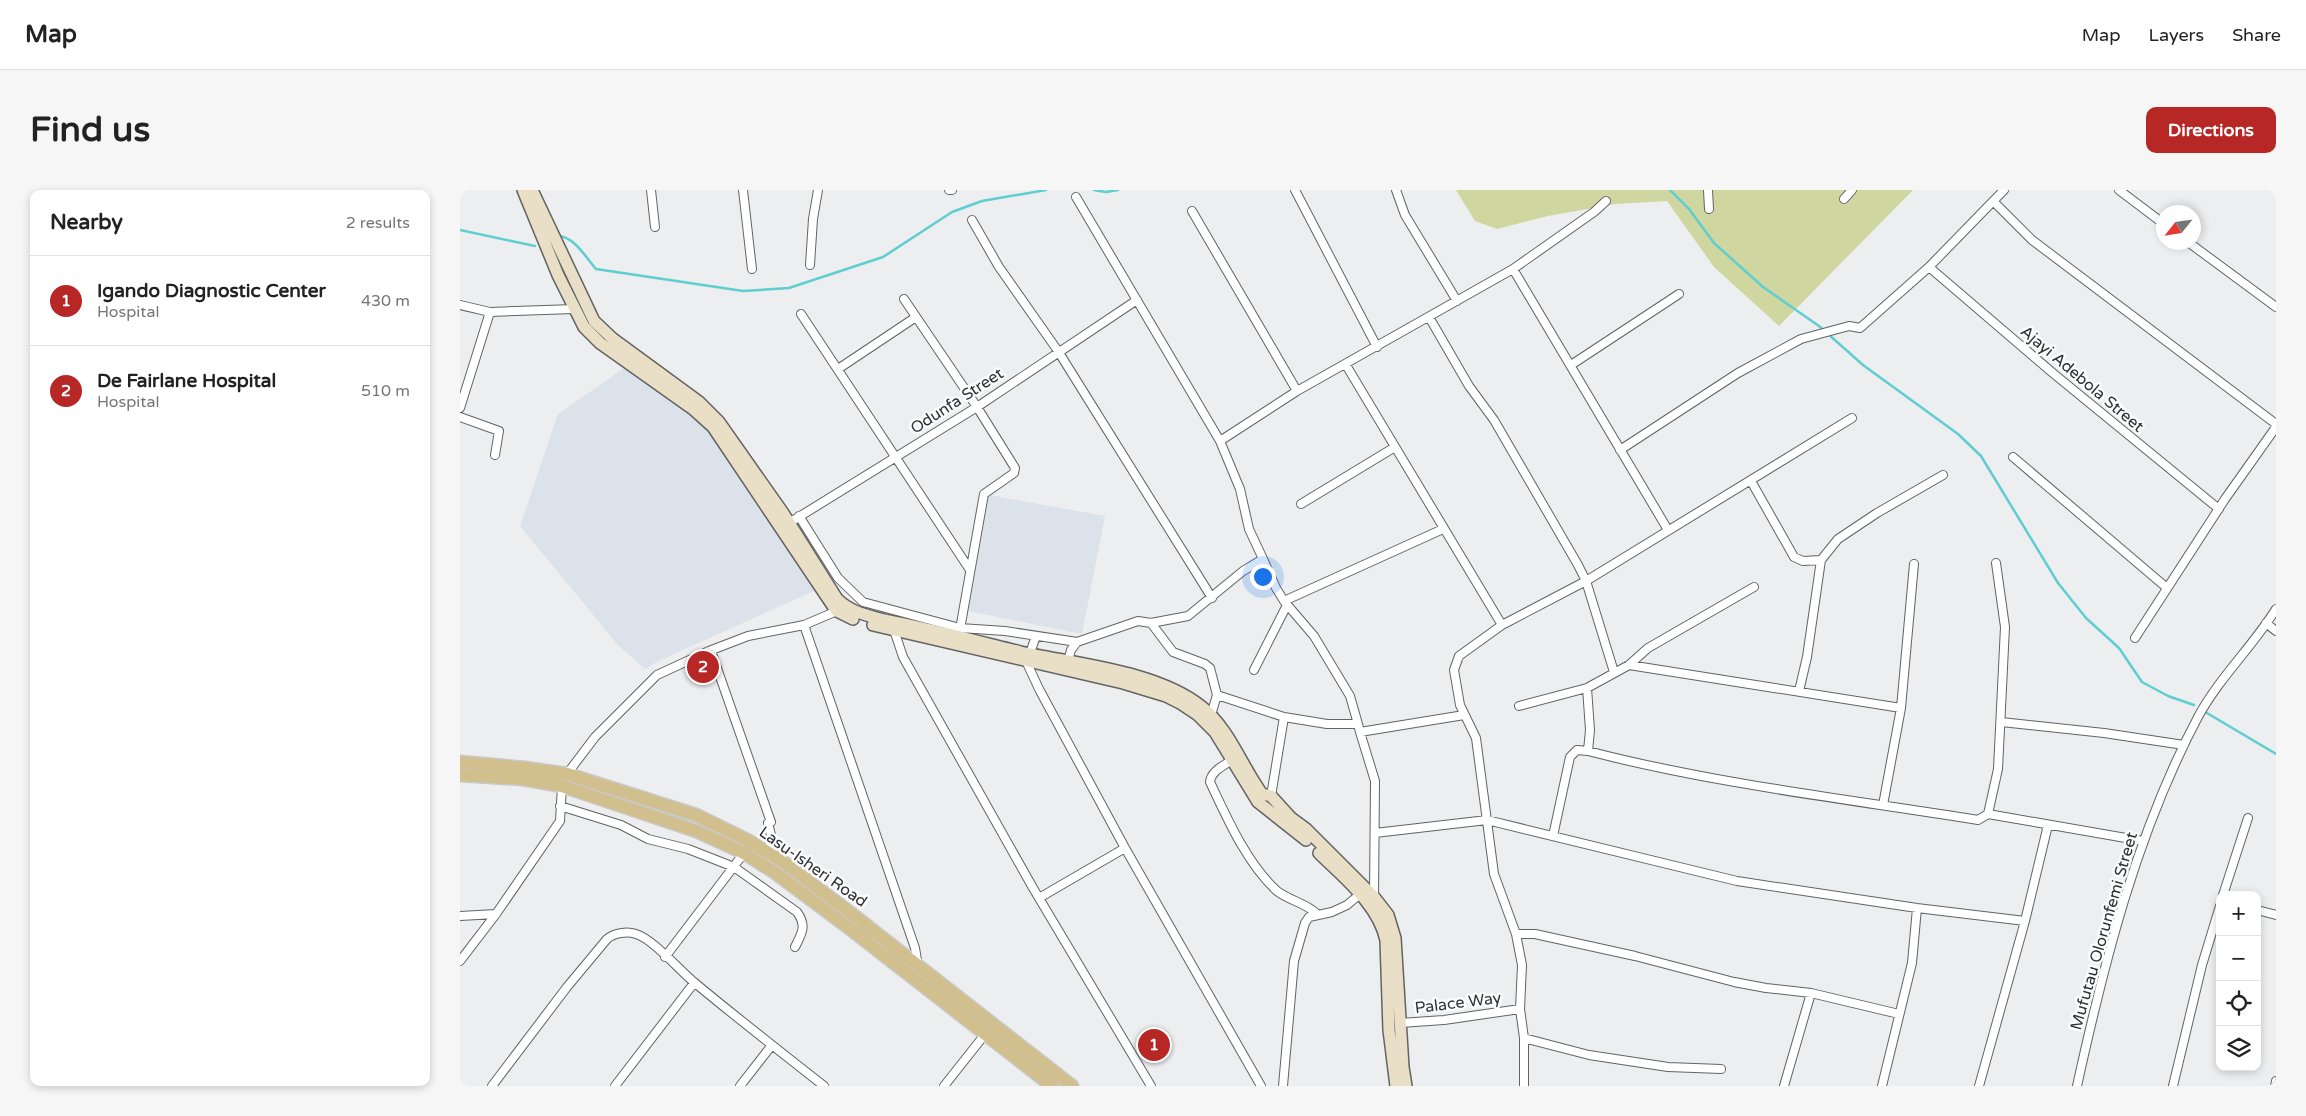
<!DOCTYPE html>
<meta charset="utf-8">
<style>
body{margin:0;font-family:"Varela Round",sans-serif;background:#f6f6f6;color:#222}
.controls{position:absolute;right:15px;bottom:15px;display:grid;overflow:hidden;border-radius:10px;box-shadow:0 2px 8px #0003}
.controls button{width:45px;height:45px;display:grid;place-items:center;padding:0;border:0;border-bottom:1px solid #e0e0e0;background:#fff;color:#222;font:25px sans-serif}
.compass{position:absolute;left:1696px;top:15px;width:45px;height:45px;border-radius:50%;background:#fff;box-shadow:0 2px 8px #0003;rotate:240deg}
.you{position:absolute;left:802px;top:386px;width:18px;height:18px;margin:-12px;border:4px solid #fff;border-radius:50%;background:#1a73e8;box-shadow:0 0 0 8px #1a73e833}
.badge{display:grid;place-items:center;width:32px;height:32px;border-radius:50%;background:#b72725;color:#fff;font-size:16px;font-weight:700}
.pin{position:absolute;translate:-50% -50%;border:2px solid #fff;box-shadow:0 1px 5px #0006}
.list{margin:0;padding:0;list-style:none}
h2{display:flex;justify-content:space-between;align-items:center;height:65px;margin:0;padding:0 20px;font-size:21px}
h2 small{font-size:16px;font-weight:400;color:#767676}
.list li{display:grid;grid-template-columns:32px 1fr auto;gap:15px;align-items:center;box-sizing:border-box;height:90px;padding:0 20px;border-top:1px solid #e0e0e0}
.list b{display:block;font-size:19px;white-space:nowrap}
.list p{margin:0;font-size:16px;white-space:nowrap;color:#767676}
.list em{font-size:16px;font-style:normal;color:#767676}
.icon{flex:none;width:28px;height:28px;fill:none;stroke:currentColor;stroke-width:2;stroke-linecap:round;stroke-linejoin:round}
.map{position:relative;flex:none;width:1816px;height:896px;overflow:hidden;border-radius:10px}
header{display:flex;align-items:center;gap:30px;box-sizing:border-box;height:70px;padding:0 25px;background:#fff;border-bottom:1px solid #e0e0e0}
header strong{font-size:24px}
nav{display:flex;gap:28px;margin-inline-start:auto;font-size:18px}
.intro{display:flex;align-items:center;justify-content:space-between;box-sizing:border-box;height:120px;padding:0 30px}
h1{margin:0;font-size:35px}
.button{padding:12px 22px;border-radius:10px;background:#b72725;color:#fff;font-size:18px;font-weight:700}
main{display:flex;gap:30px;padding:0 30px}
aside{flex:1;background:#fff;border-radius:10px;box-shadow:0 2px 8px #0003}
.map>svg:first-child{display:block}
.built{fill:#dbe2ea}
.green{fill:#d0d69f}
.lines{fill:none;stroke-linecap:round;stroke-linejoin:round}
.stream{stroke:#5eced0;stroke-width:2.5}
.street-casing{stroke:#626364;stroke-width:10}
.secondary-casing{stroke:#626364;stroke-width:14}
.primary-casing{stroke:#c9c9c9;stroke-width:15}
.street{stroke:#fff;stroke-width:8}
.secondary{stroke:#e8dfc6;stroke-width:11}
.primary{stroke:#d2bf8e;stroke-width:12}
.labels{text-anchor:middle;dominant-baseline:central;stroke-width:5;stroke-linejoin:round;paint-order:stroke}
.street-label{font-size:16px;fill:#2f2f30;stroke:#fafbfd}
</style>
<header>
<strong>Map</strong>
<nav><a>Map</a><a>Layers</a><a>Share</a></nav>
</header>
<div class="intro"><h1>Find us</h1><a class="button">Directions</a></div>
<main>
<aside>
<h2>Nearby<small>2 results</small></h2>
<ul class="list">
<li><span class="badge">1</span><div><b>Igando Diagnostic Center</b><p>Hospital</p></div><em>430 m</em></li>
<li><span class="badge">2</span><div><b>De Fairlane Hospital</b><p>Hospital</p></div><em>510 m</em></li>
</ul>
</aside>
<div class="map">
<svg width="1816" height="896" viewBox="0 0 1816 896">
<rect width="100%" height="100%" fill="#eceef0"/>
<path class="built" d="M173,172l62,40 128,185 -165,74 -13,8 -27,-24 -98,-119 38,-112z
M529,305l116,21 -23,118 -114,-23z"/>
<path class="green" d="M996,0h457l-134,136 -65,-59 -47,-66 -52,3 -67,12 -51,13 -22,-8z"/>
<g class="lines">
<path class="stream" d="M634,0l12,2 12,-2
M1210,0l19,19 25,34 49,44 56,39 44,39 95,69 23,22 77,127 28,35 33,30 23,34 26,14 26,9
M0,40l75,16
M98,46c16,0 29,23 38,33l147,22 46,-3 94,-31 69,-45 30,-11 64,-11
M1747,523l69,41"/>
<g class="street-casing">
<path id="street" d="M191,0l4,37
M283,0l9,79
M489,0h3
M835,0l82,157
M936,0l9,25 52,86
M1248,0l1,19
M1659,0l45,34
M1384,9l8,-9
M1533,11l39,39 244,184
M732,21l105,180
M512,30l27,47 59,84 154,247
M1728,52l88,65
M350,75l3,-46 5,-29
M1469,77l125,107 165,135
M1053,79l155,261
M444,109l73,108 38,61 -1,5 -30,21 -25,141
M0,115l30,7 84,-3
M341,124l169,256
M969,127l40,69 25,34 84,145 8,16 28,91
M886,175l156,260
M1111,175l108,-71
M378,179l78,-52
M0,218l30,-96
M0,227l39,14 -4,24
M760,251l77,-50 216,-122 81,-57 12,-11
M1160,260l118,-77 63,-34 48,-13 11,2 69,-61 75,-77
M1553,267l154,131
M1291,291l43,76 9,4 18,-1
M841,314l94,-57
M339,326l39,62 25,24 97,26 45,3 72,11
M329,333l188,-116 160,-107
M803,369l13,29 8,13 30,35 36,60 8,28
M824,411l159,-72
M691,433l22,29 32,12 5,4 7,27 -6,20
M1806,433l10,8
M344,435l111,323 3,18
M434,440l9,27 130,231 118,198
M1675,448l90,-139 51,-72
M249,461h2l60,171 -3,1 3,12 -2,18
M570,463l6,-17
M566,471l13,28 86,159 136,238
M608,471l3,-11 6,-8 61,-21 13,2 37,-7 55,-45 20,-12 -14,-30 -9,-40 -20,-48 -144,-244
M1169,475l272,43
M794,480l33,-65
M1127,498l3,42 -2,21
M1339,501l8,-34 14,-97 17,-21 39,-26 66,-38
M757,505l67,22 43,7h31l2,8 104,-17
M1059,516l68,-18 42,-23 19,-17 106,-61
M1541,532l103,11 80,12
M900,542l15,49 -1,116
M772,570c-9,6 -21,11 -22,22 17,36 37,82 67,109 13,10 29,12 40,23
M107,584l28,-37 62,-62 52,-24 39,-15 56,-11 33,-14
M811,606l13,-79
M1423,615l18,-97 13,-144
M100,616l61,19 27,14 40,10 46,18 63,45c10,14 5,21 -2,35
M1528,624l10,-45 7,-142 -9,-64
M915,643l112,-13 250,61 180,27 108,13
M1093,646l17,-79 7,-7 11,1c127,33 260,48 390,69l10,-6 155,27
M1763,705l25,-77
M579,708l86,-50
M1797,720l19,5
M0,726l36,-2
M1056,744h19l100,22 99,26 32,6 45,5 88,21
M205,767l79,-104
M0,771l36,-47 64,-93 2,-35
M940,833l44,-3 76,-11
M1064,848l65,17 79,12 53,2
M32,896l75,-99 40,-48c7,-6 20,-8 29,-5 17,5 44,37 59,49 42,35 86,69 129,103
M155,896l79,-103
M280,896l32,-41
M484,896l42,-53
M823,896l11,-125 11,-38 4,-6 23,-5 15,-7 12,-10
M1064,896v-48l-4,-29 2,-44 -6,-31 -22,-60 -18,-136 -16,-33 -6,-35 5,-14 43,-31 84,-44 266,-163
M1324,896l27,-93
M1422,896l30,-123 5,-55
M1519,896l46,-165 23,-96
M1617,896c28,-127 60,-254 121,-369 21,-39 55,-71 78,-108
M1713,896l29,-121 18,-59
M1815,896l1,-5"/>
</g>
<g class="secondary-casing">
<path id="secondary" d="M63,0l35,85 26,52 16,16 93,66 20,18 120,179 4,5 16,8
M72,0l62,131 19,18 86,63 20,20 64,91 54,86c13,13 29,16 47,21 46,9 92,21 137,32 55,12 137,19 181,55 28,23 39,58 60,87l9,2 20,22 15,11 68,68 14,18 7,23 8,129 3,19
M413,435l250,58 43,13 14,7 18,12 17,17 43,70 48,38
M859,663c25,25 59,51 67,87l3,90 7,56"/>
</g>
<g class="primary-casing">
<path id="primary" d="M0,572l65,6 42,6 129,41 51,25 35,21 75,57 215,168
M0,585l63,4 39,7 134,45 48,22 30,19 75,56 203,158"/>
</g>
<use href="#street" class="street"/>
<use href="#secondary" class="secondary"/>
<use href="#primary" class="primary"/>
</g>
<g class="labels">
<g class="street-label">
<text transform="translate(1622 189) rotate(40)">Ajayi Adebola Street</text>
<text transform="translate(497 211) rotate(-33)">Odunfa Street</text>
<text transform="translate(353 677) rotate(35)">Lasu-Isheri Road</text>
<text transform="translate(1644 741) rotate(-74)">Mufutau Olorunfemi Street</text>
<text transform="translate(998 813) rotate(-7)">Palace Way</text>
</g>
</g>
</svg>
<div class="controls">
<button>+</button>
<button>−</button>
<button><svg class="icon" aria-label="locate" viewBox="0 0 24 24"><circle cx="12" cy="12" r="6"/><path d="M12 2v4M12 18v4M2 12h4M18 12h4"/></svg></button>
<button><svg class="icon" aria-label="layers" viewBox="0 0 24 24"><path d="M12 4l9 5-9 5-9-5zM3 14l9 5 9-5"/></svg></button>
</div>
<svg class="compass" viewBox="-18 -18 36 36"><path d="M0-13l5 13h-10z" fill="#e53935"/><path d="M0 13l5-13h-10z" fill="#767676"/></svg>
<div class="you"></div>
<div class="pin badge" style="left:694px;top:855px">1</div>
<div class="pin badge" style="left:243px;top:477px">2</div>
</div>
</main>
